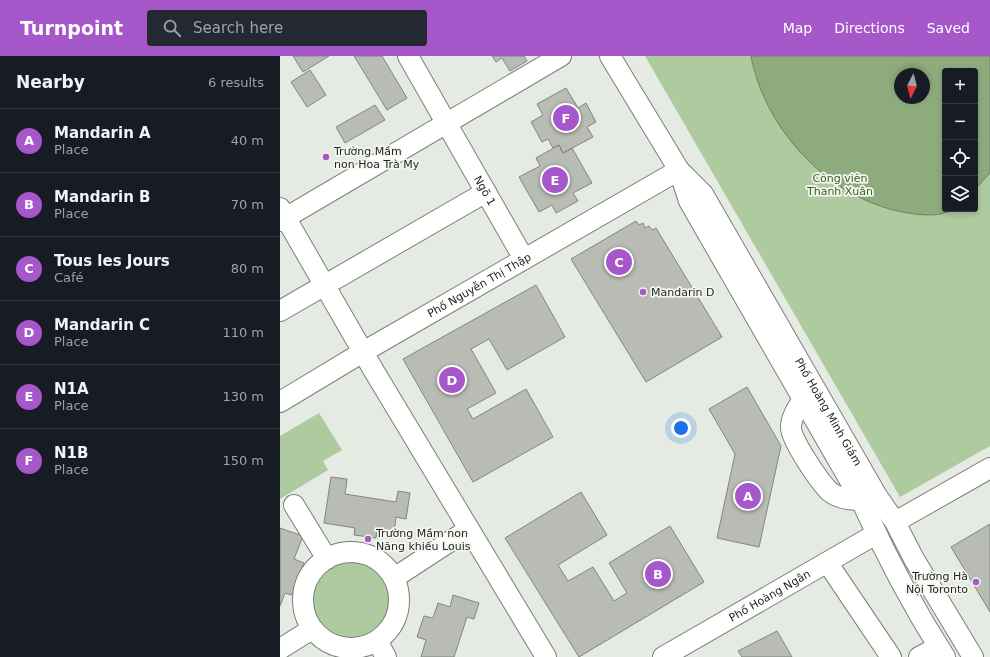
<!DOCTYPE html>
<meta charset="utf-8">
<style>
body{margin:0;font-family:"DejaVu Sans",sans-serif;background:#242831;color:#f1f3f6}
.controls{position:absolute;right:12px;top:12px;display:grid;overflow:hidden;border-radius:4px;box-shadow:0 2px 6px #0003}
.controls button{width:36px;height:36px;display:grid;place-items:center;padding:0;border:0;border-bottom:1px solid #363941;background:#171b24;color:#f1f3f6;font:20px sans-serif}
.compass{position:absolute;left:614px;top:12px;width:36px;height:36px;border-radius:50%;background:#171b24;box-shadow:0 2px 6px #0003;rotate:187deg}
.you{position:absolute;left:401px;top:372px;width:14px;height:14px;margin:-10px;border:3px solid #fff;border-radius:50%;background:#1a73e8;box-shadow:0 0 0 6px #1a73e833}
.badge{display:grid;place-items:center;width:26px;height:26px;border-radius:50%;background:#a657c9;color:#fff;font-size:13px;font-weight:700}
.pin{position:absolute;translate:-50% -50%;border:2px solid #fff;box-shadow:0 1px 4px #0006}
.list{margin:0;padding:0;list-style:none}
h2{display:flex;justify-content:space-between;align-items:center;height:52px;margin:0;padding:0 16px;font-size:17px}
h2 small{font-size:13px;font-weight:400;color:#9ea1a6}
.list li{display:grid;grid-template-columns:26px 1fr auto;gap:12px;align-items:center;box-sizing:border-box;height:64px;padding:0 16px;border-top:1px solid #363941}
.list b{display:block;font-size:15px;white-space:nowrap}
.list p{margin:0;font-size:13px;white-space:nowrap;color:#9ea1a6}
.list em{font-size:13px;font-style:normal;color:#9ea1a6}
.icon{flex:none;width:22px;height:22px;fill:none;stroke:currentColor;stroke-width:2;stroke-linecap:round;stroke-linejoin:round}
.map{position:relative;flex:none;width:710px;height:601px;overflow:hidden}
header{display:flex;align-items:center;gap:24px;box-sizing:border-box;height:56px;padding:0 20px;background:#a657c9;color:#fff}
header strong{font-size:19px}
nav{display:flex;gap:22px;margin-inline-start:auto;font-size:14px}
.search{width:280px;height:36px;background:#242831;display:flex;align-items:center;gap:10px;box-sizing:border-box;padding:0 14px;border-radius:4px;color:#9ea1a6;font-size:15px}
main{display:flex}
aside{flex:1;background:#171b24}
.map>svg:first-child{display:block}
.green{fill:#aeca9f;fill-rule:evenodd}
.water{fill:#8eab7e;stroke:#6f8363;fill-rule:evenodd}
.building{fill:#b8bcb5;stroke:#828680}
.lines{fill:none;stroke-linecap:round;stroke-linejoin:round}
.minor-casing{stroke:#7b7f79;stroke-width:22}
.minor{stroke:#fff;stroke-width:20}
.poi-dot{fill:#a657c9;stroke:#f3f7f0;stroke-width:1.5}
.labels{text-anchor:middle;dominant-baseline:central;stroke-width:3.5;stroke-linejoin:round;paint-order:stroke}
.poi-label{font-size:11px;fill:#262725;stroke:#f3f7f0;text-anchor:start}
.park-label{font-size:11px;fill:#385e1f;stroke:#f3f7f0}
.street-label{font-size:11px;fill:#262725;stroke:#f3f7f0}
</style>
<header>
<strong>Turnpoint</strong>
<div class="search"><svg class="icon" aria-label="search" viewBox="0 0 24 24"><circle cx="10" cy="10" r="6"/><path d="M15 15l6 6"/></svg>Search here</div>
<nav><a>Map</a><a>Directions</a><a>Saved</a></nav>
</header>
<main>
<aside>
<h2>Nearby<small>6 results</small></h2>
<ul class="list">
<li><span class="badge">A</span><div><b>Mandarin A</b><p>Place</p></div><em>40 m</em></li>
<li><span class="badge">B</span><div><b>Mandarin B</b><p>Place</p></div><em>70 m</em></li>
<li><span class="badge">C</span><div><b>Tous les Jours</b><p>Café</p></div><em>80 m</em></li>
<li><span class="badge">D</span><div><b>Mandarin C</b><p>Place</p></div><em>110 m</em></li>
<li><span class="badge">E</span><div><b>N1A</b><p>Place</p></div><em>130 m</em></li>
<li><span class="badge">F</span><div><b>N1B</b><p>Place</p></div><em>150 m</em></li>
</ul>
</aside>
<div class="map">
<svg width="710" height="601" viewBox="0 0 710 601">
<rect width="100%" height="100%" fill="#e5eae3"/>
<path class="green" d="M365,0h345v390l-90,51zM665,15h30v138h-30zM620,18h24v24h-24z
M39,357l23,37 -19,11 5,9 -48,29v-63z
M29 545a42 42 0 1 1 84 0a42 42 0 1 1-84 0Z"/>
<path class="water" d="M471,0h239v117l-15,16v-118h-30v138h13c-8,2 -18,6 -26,6 -79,0 -151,-63 -175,-136 -2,-7 -5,-15 -6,-23zM620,18h24v24h-24z"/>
<path class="building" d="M13,0h36l-26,16z
M74,0h28l25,42 -20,12z
M212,0h32l3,5 -17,10 -8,-13 -6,4z
M30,14l16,25 -19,12 -16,-25z
M286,32l12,20 8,-5 10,19 -9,5 6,10 -30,16 -4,-8 -6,3 -5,-9 -6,3 -11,-20 12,-7 -6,-11z
M95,49l10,15 -40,23 -9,-16z
M279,89l4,8 9,-5 20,35 -19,10 5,8 -22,12 -4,-8 -13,7 -20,-35 21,-11 -4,-8z
M356,165l3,4 4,-2 2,5 4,-2 3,4 4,-2 66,109 -76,45 -75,-123z
M256,229l29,52 -58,33 -18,-31 -18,10 25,44 -29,16 6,10 53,-30 27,48 -80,45 -70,-123z
M467,331l34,59 -22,101 -42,-9 18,-84 -26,-45z
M51,421l16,2 -2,15 51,8 2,-11 12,2 -4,26 -10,-2 -2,16 -17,-3 -1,8 -22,-3 1,-7 -31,-5z
M301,436l26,43 -49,30 10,16 25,-14 21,34 13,-8 -18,-30 61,-37 34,56 -125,75 -74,-119z
M710,468v88l-39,-65z
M0,472l23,8 -9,23 10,4 -12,32 -7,-2 -5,13z
M173,539l26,8 -5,16 -7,-2 -13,40h-33l5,-17 -9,-3 7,-21 9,2 5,-15 12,4z
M497,575l15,26h-50l-4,-6z"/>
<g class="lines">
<g class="minor-casing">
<g id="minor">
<path id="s1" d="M128,0l116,203"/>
<path d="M330,0l69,114 10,31 172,299c24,54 52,107 84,157"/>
<path id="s2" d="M402,117l21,21 174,302 18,26 19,37 59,98"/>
<path d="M0,152l94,163 172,286"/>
<path d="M0,165l281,-165"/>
<path d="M0,255l206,-119"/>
<path d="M523,343c-5,8 -12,18 -12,28 -1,12 29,55 38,64 9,8 21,9 32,9"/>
<path id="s3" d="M0,346l83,-50 316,-182"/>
<path d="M14,449l33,54"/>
<path d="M615,466l95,-54"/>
<circle cx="71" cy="544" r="48"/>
<path d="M553,515l58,86"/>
<path d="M114,522l75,-49"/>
<path d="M97,585l9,16"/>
<path d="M0,593l32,-20"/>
<path id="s4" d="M383,601l213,-123"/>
<path d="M639,601l19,-10"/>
</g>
</g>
<use href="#minor" class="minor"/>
</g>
<g class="poi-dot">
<circle cx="46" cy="101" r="4"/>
<circle cx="363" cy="236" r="4"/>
<circle cx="88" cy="483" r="4"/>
<circle cx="696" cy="526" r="4"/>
</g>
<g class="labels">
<g class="poi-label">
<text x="54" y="95">Trường Mầm<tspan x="54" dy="13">non Hoa Trà My</tspan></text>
<text x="371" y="236">Mandarin D</text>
<text x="96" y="477">Trường Mầm non<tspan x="96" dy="13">Năng khiếu Louis</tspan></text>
<text x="688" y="520" text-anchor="end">Trường Hà<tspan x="688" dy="13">Nội Toronto</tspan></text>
</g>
<g class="park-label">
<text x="560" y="122">Công viên<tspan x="560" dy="13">Thanh Xuân</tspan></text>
</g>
<g class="street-label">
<text stroke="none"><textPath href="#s1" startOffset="155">Ngõ 1</textPath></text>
<text stroke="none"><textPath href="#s3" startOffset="231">Phố Nguyễn Thị Thập</textPath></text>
<text stroke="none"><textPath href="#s2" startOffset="281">Phố Hoàng Minh Giám</textPath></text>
<text stroke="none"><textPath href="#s4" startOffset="123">Phố Hoàng Ngân</textPath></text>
</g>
</g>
</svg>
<div class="controls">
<button>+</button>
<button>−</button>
<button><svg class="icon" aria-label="locate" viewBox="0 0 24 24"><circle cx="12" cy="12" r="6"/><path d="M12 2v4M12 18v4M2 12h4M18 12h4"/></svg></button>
<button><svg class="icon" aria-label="layers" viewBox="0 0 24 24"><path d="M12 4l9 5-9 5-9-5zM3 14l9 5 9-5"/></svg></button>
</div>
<svg class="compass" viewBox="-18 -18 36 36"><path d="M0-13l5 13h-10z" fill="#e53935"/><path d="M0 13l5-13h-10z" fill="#9ea1a6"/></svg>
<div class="you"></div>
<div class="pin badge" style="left:468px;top:440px">A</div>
<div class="pin badge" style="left:378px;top:518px">B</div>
<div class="pin badge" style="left:339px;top:206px">C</div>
<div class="pin badge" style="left:172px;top:324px">D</div>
<div class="pin badge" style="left:275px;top:124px">E</div>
<div class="pin badge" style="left:286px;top:62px">F</div>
</div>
</main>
